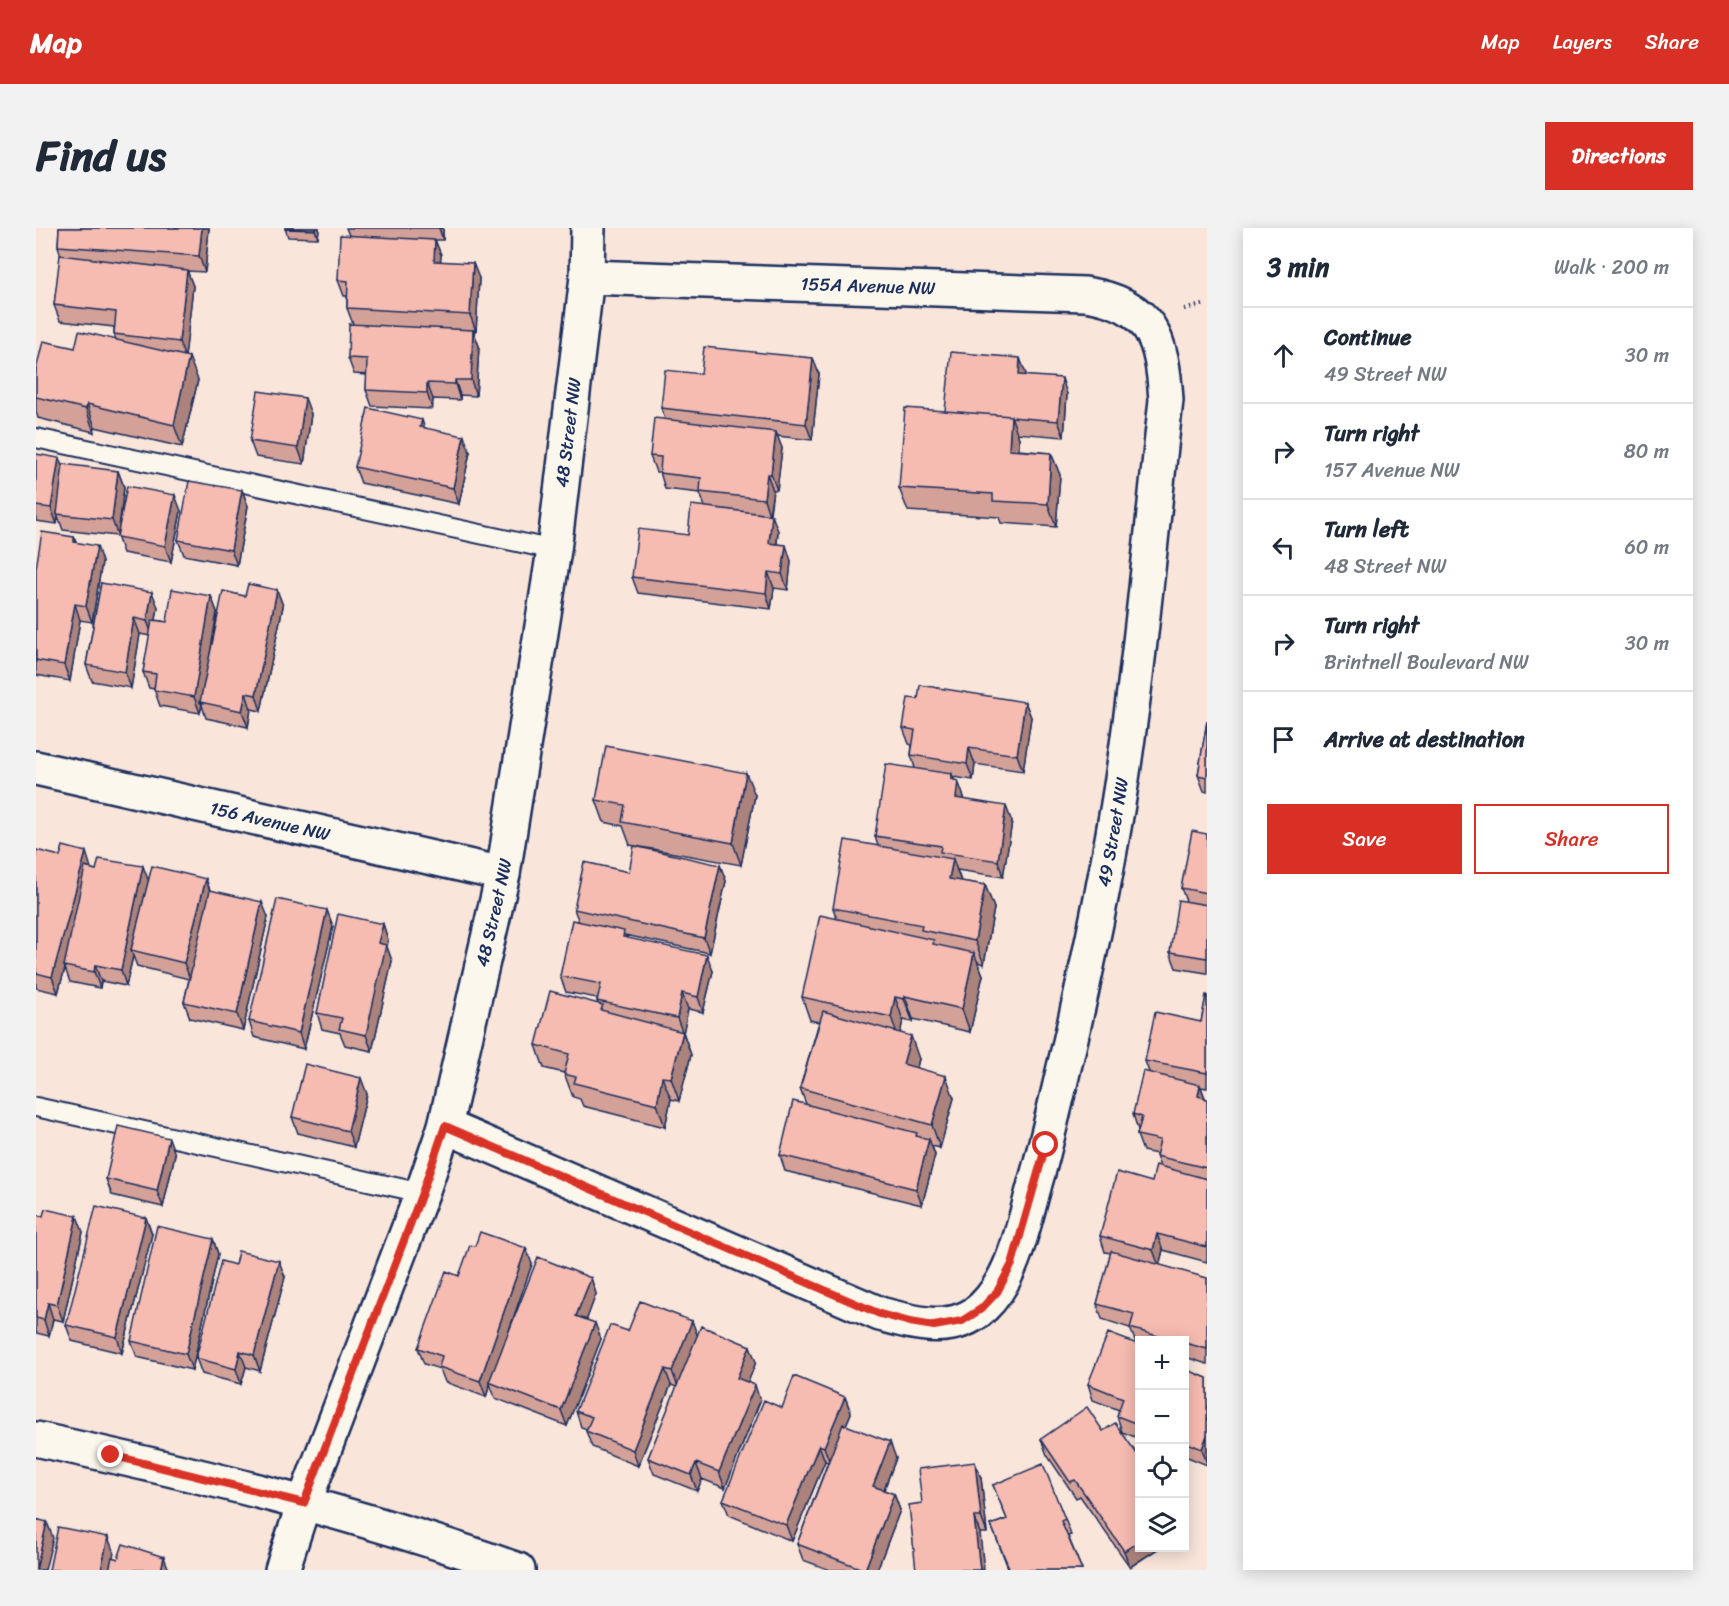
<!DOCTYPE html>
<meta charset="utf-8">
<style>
body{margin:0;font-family:Sriracha,sans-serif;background:#f2f2f3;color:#1f2937}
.controls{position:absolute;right:18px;bottom:18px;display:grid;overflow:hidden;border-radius:0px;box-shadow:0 3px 15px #0003}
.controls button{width:54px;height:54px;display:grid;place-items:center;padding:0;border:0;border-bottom:2px solid #e0e1e3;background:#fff;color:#1f2937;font:30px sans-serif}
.stop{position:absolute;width:18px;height:18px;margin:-14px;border:4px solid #d93025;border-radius:50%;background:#fff}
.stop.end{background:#d93025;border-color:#fff;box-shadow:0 2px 6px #0008}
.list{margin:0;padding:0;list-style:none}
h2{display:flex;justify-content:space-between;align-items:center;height:78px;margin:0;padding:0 24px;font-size:26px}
h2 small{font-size:20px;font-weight:400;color:#747a83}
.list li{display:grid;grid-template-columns:39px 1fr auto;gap:18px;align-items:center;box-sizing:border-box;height:96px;padding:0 24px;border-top:2px solid #e0e1e3}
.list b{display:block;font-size:22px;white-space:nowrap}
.list p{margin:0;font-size:20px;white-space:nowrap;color:#747a83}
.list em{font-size:20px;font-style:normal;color:#747a83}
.actions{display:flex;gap:12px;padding:18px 24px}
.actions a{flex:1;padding:14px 0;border:2px solid #d93025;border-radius:0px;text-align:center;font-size:21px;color:#d93025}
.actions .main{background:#d93025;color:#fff}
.icon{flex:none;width:33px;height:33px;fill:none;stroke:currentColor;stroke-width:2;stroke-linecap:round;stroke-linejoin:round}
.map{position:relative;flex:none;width:1171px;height:1342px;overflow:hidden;border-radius:0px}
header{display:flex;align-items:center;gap:36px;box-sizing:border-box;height:84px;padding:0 30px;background:#d93025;color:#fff}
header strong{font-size:28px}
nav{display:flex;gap:33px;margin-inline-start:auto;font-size:21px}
.intro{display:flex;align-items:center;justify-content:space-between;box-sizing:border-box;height:144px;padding:0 36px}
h1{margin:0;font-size:42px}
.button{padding:15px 27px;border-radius:0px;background:#d93025;color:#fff;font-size:21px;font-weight:700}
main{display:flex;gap:36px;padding:0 36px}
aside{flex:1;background:#fff;border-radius:0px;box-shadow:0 3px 15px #0003}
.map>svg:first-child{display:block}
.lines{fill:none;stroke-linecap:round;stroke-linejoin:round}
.lane-casing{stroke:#1b2f5e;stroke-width:22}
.street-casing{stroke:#1b2f5e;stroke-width:38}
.secondary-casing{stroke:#1b2f5e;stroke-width:38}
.path{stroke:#1b2f5e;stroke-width:4;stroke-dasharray:1.5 4.5;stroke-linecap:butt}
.lane{stroke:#fbf7ec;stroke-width:18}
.street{stroke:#fbf7ec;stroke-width:33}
.secondary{stroke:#fbf7ec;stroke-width:33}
.wall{fill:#d4a198;stroke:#1b2f5e;stroke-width:1.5}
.shaded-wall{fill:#ac837c;stroke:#1b2f5e;stroke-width:1.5}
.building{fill:#f6bbb1;stroke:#1b2f5e;stroke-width:1.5}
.route{stroke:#d93025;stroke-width:8}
.labels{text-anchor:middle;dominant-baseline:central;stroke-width:5;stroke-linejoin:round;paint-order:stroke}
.street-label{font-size:18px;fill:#1b2f5e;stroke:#fbf7ec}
</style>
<header>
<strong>Map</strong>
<nav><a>Map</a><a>Layers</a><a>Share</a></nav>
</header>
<div class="intro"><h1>Find us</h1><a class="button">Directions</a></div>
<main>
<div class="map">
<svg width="1171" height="1342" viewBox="0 0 1171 1342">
<rect width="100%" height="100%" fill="#fae5da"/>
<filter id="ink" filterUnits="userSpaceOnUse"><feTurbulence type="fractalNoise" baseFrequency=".0167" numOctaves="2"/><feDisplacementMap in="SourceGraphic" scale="12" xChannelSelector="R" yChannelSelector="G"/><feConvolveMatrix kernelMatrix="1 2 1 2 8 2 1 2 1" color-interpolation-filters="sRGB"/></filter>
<g filter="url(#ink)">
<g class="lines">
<g class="lane-casing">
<path id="lane" d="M0,210l518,112
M0,879l386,86"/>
</g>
<g class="street-casing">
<g id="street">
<path id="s1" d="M0,540l467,106"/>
<path id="s2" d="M409,898l435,188c34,9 74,21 103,-7 33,-31 42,-91 55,-134 11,-40 20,-81 30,-122 21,-90 40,-181 54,-272 19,-126 30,-253 44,-379 -4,-62 -14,-96 -81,-106l-498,-17"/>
<path id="s3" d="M246,1342l22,-67 118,-310 23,-67 58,-252 51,-324 33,-273 1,-49"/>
</g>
</g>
<g class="secondary-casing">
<path id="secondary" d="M0,1211c163,35 325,75 482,131"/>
</g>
<path class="path" d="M1148,81l23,-5"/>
<use href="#lane" class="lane"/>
<use href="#street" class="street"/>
<use href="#secondary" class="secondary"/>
</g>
<path class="wall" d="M23,0h150l-4,44 -18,-1 6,15 -8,70 13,24 -16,67 -87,-20 -1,5 -56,-14 -2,-6v-42l39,-22 41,-8 -2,-6v-7l-54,-6 -6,-16 7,-49 -3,-10z
M249,0h34l-1,10 -30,-1z
M310,0h97v12h-8l6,15 -1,6 39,17 -3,53 -3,-1 6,16 -3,50 -16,-1v5l-27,-1 -1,10 -60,-3 -6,-16 1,-15 -13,-1 -6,-16 5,-34 -6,-16v-12h-3l-6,-16 11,-45z
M665,146h118l-7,66 -35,-4 5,12 -5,42h-4l-3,24 8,17 -1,13 14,17 -3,29 -14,-2 -3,21 -133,-16 -6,-16 56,-42 17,-28 -5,-14 -35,-4 -5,-17h-4l-6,-16 15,-37 -4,-11z
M990,146v1l41,19 -3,43 -47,-4 2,5v12l32,3 9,22 -4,52 -55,-4 -2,-6 -91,-6 -9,-23 47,-77z
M275,186l-7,50 -48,-7 -6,-16z
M389,200l45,24 -11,52 -98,-21 -6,-16z
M0,226l26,13 56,4 6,16 -5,43 62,-19 -10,51 -48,-9 -6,-17 -54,-6 -5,-14 -1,8 -21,-3z
M206,262l6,16 -11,59 -53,-10 -6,-15z
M38,309l2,5 26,20 -10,60 -12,-2 -10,61 -34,-6v-107z
M65,355l57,24 -2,13 11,2 44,-26 6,16 -7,44 35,-60 32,-6 6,16 -22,105 -10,-2 -3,18 -42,-9 -4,-13 -2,8 -40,-7 -6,-17 -5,-1 -6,-16 7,-36 -10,-2 -9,54 -39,-7 -6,-16z
M882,471l107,3 6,15 -8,54 -48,-7 -2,16 -20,-3 11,20v2l48,23 -9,55 -46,-7 4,11 24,4 9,23 -10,56 -6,-2 5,13 -13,57 -57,-13v3l-10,-2 -3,13 19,26 -2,8 37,31 -14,50 -8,-2 3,9 -13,50 -137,-34 -5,-16 26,-51 -6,-16 19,-66 -9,-2 -8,-23 35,-78 -4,-11 45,-62 -3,-10 40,-68 -4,-13 1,-10 -3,-1 -6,-16z
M1171,493v71l-3,-1 -6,-16z
M719,567l-14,70 -111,-20 -7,-19 -19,-4 -8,-22z
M1171,606v139l-31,-5 -6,-16 16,-51 -5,-13z
M0,622l55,19 58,12 57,-2 4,11 58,27 -25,113 -53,-12 -6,-16 5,-23 -52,-13 -4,-10 -7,30 -25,-5 -1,7 -30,-6 -5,-14 -7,25 -22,-5z
M684,637l6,16 -16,72 -85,-18 1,3 87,33 -10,41 -15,-3 -5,23 8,23 -12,46 -8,-2 -6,28 -82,-21 -3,-7 -7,-2 -9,-24 -20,-5 -8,-23 62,-42 -1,-2v-3l-31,-6 -6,-16 19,-54 -5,-13 55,-37z
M347,696l5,16 -1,7 5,14 -20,90 -27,-6 -5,-12 -18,-4 -5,-16z
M297,698l-29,123 -50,-12 -5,-16z
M1171,767v93l-6,-1 4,11 2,1v163l-44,-12 -4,15 48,13v86l-22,-7v-16h-45v98l-18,-7 -5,-16 2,-6 -26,-10 -5,-16 48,-41 -6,-15 -28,-9 -5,-15 14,-51 -6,-1 -5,-16 52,-54 8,-16 -4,-10 1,-2 -14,-3 -6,-16 1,-5 -5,-16 16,-42 -4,-11 56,-39z
M331,866l-13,53 -56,-14 -6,-16z
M139,926l-12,53 -51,-12 -6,-16z
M0,987l47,17 -20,89 -10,-2 -4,17 -13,-3z
M110,990l6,16 -30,119 -50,-12 -6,-16z
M177,1011l5,15 -26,116 -55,-13 -6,-16z
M439,1018l57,18 -27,76 86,-62 5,16 -10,26 15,19 -34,87 -72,-28 -5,-14 -4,13 -41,-15 -5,-13 -16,-5 -6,-16z
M249,1049l-25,94 -14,-4 -5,17 -39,-10 -6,-16z
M656,1093l5,15 59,26 -8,20 12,19 -35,87 -23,-9 -5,12 -43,-17 -6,-16 29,-71 -6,-2 -33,81 -46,-19 -6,-16 1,-2 -6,-2 -5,-16 52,-80z
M1149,1142l22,8v87l-22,-9z
M809,1169l6,16 -5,12 50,33 -12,32 10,4 6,16 -23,60h-47l-27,-10 -6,-16 31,-82 -3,-1 -33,80 -63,-26 -6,-15 59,-92z
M1067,1203l37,117h19l-29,19 -50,-71 -4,2 -29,-43 -6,-16z
M945,1250l6,55h-7l-58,-30z
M957,1257l72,34 6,16 -3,1 14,34h-73l-18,-45 16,-6z"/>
<path class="shaded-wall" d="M166,0h7l-4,44 -6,-16z
M279,0h4l-1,10 -3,-8z
M403,0h4v12z
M399,12l6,15 -1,22 -6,-16z
M437,35l6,15 -3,53 -6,-16z
M151,42l6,16 -8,72 -6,-16z
M437,102l6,16 -3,50 -5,-16z
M153,129l9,23 -16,67 -8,-22z
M777,130l6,16 -7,66 -6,-16z
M984,130l6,16 -1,17 -6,-16z
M1026,150l5,16 -3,43 -6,-16z
M419,152l5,15v5l-5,-16z
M391,155l6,16 -1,10 -5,-16z
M269,170l6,16 -7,50 -6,-16z
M51,176l8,23 -1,5 -8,-23z
M975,188l8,22 -2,34 -8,-22z
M386,192l5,15 -7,-8z
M740,204l6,16 -5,42 -6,-16z
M428,208l6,16 -11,52 -6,-16z
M1015,225l9,22 -4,52 -8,-23z
M23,230l6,16 -8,40 1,2 -1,8 -6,-16z
M82,243l6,16 -6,49 -6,-16z
M731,246l6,16 -4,25 -5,-16z
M206,262l6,16 -11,59 -6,-15z
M139,267l6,16 -10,51 -6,-16z
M736,287l6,16 -3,28 -6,-16z
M750,317l5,16 -3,29 -6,-16z
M61,318l5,16 -10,60 -6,-16z
M732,344l6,16 -3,21 -5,-16z
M241,362l6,16 -22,105 -5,-16z
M116,364l6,15 -5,30 -6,-16z
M175,368l6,16 -15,91 -2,-1 2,3 -2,8 -6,-16z
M39,376l5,16 -10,61 -6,-16z
M98,390l6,16 -9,54 -6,-16z
M210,465l5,16 -3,18 -6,-16z
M989,474l6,15 -8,54 -6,-16z
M933,520l6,16 -2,16 -6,-16z
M710,545l9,22 -14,70 -8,-22z
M916,546l5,14 1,-7 6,16 -3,17 -5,-16 -5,-19z
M970,578l6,16 -9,55 -5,-16z
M50,624l5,16 -26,98h-1l1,2 -7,25 -6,-16z
M917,631l8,23 -12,-3z
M684,637l6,16 -16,72 -6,-15z
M107,638l6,16 -18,68 2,6 -7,30 -5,-16z
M170,651l5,16 -21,84 -6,-16z
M949,657l9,23 -10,56 -9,-23z
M226,674l6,15 -25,113 -6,-16z
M291,682l6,16 -29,123 -5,-16z
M347,696l5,16 -1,7 5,14 -20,90 -6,-16 12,-92z
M938,725l9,22 -13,57 -8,-23z
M671,727l6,16 -10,41 -5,-15z
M59,737l6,16 -1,7 -6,-16z
M646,765l6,16 -5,25 -6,-16z
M869,768l8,23v3l-9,-23z
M859,769l8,23 -4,19 -8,-22z
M647,804l8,23 -12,46 -8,-23z
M875,808l8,23 -7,27 -9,-22z
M910,848l8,22 -14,50 -8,-23z
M626,849l9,22 -6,28 -8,-23z
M325,850l6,16 -13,53 -6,-16z
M1164,857l6,16 -8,-5z
M133,910l6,16 -12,53 -6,-16z
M893,911l6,16 -13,50 -6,-16z
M41,988l6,16 -20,89 -6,-16z
M110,990l6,16 -30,119 -5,-16z
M1121,1006l6,16 -4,16 -6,-16z
M177,1011l5,15 -26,116 -6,-16z
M490,1020l6,16 -41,118h-2l1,2 -4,13 -6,-16z
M243,1033l6,16 -25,94 -6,-16z
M555,1050l5,16 -14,38 -6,-16z
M12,1075l5,16 -4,17 -5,-16z
M656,1093l6,16 -20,50 -6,-16z
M559,1095l6,16 -34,87 -6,-16z
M714,1118l6,16 -13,32 -6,-16z
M204,1123l6,16 -5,17 -5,-15z
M629,1141l6,16 -33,81 -5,-16z
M719,1157l5,16 -35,87 -6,-16z
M809,1169l6,16 -21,50 -6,-16z
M1171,1207v29l-5,-15z
M854,1214l6,16 -17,44 -6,-16z
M783,1217l6,16 -33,80 -6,-16z
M939,1234l6,16 6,55 -6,-16z
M660,1235l6,16 -5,12 -6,-16z
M858,1266l6,16 -23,60h-12z
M938,1289l6,16 4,37h-4z
M11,1294l6,16 -8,32h-9z
M72,1309l6,16 -4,17h-9z
M1104,1313v7h19l-29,19 -6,-16z
M128,1329l5,13h-8z"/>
<path class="building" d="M23,0h143l-3,28 -141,-10z
M249,0h30v2l-30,-1z
M304,7l95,5 -1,21 39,2 -3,52 -123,-7 1,-27 -10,-1z
M24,27l127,15 -8,72 -65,-8 2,-22 -62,-7z
M313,96l124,6 -2,50h-16v4l-28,-1v10l-61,-3 1,-31 -19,-1z
M43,103l110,26 -15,68 -87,-21 -1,5 -50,-12v-27l7,-29 32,7z
M668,119l109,11 -7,66 -145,-16 4,-38 36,4z
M915,124l69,6 -1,17 43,3 -4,43 -47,-4v-1l-66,-5z
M222,163l47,7 -7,50 -48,-7z
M332,180l54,12 -2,7 44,9 -11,52 -98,-21z
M869,180l106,8 -2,34 42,3 -3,51 -55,-3v-7l-94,-6z
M618,190l122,14 -5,42h-4l-3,25 -64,-7 1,-14 -41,-5 1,-16 -11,-1z
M0,226l23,4 -8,50 -15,-2z
M27,236l55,7 -6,49 -55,-6z
M153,253l53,9 -11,60 -53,-10z
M91,258l48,9 -10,51 -48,-9z
M655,277l81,10 -3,28 17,2 -4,29 -14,-2 -2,21 -134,-16 6,-48 50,6z
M6,304l32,5v5l23,4 -11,60 -11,-2 -11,61 -28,-5v-92z
M65,355l51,9 -5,29 -13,-3 -9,54 -39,-7z
M212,356l29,6 -21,105 -10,-2 -4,18 -42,-9 23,-111 22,5z
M136,361l39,7 -17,101 -40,-7 2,-16 -13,-2 9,-52 15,2z
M884,457l105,17 -8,53 -48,-7 -2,16 -56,-9 4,-25 -12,-2 5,-30 10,1z
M1171,493v56l-9,-2z
M570,518l140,27 -13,70 -111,-21 3,-17 -29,-5z
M850,536l66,10 -1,5 7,2 -2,17 50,8 -8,55 -58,-9 1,-6 -66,-10z
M1156,603l15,3v59l-26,-5z
M809,612l108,19 -4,20 36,6 -10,56 -54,-11 1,-5 -89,-17z
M27,618l23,6 -34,125 -16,-4v-123l24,6z
M598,618l86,19 -16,73 -130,-29 10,-47 45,10z
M63,631l44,7 -22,104 -26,-5 -1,7 -30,-6 21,-99 11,3z
M116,638l54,13 -22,84 -53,-13z
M174,662l52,12 -25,112 -53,-12z
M241,671l50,11 -28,123 -50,-12z
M1142,672l29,5v53l-37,-6z
M302,686l45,10 -5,19 8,2 -20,90 -27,-6 3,-11 -25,-5z
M784,687l114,25 -1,4 41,9 -12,56 -57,-13 -1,3 -9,-2 -4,20 -89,-20z
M536,692l52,11 -1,6 84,18 -9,42 -16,-4 -5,25 -80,-17 4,-17 -41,-8z
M514,763l53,14 -2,5 82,22 -12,46 -9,-1 -5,27 -83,-21 2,-6 -12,-3 5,-20 -33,-9z
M1170,767h1v78l-62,-12 10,-49 46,10z
M787,783l88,25 -8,28 43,12 -14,49 -132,-37z
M269,836l56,14 -13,53 -56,-14z
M1107,843l57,14 -2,11 9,3v69l-51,-12 4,-16 -23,-5 5,-18 -9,-3z
M757,873l124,32 -1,3 13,3 -13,50 -136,-34z
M82,898l51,12 -12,53 -51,-12z
M1120,937l51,14v68l-50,-13 -4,16 -53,-14 17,-64 35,10z
M60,978l50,12 -29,119 -51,-12z
M9,981l32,7 -20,89 -9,-2 -4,17 -8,-2v-103l7,1z
M121,998l56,13 -27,115 -55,-13z
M444,1004l46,16 -46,133 -41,-14 3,-11 -24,-8 28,-77 13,5 11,-31 5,1z
M202,1023l41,10 -25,94 -14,-4 -4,18 -40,-11 25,-97 14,4z
M1075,1023l96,27v71l-22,-6v-2h-10l-45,-13 4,-14 -37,-10z
M502,1029l53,21 -15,38 19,7 -34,87 -72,-28z
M604,1073l52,20 -20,50 -7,-2 -32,81 -47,-19 6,-14 -16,-6 34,-86 18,6z
M665,1098l49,20 -13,32 18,7 -36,87 -23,-9 -5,12 -43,-17z
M1072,1105l32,12v80l-23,-9 6,-18 -35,-14z
M1149,1141l22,9v57l-5,14 -17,-7z
M758,1148l51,21 -21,50 -5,-2 -33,80 -63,-25 41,-100 18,8z
M1051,1179l16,24 12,-8 25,35v83l-16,10 -49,-71 -5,2 -29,-43z
M807,1196l47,18 -17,44 21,8 -29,76 -68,-26z
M939,1234l6,55h-7l6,53h-64l-7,-65 13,-2 -4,-34z
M1007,1236l22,55 -4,2 21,49h-72l-19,-45 16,-6 -14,-34z
M0,1291l11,3 -11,48z
M22,1299l50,10 -7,33h-52z
M87,1316l41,13 -3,13h-52l3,-13 6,2z"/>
</g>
<g class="lines" filter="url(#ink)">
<path class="route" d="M75,1227l193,48 118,-310 23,-67 435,188 30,8 24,4 28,-5 19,-12 16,-17 15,-28 34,-119"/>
</g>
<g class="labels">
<g class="street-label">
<text transform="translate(832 58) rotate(2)">155A Avenue NW</text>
<text stroke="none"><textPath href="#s3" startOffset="1178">48 Street NW</textPath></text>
<text stroke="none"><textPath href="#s1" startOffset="240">156 Avenue NW</textPath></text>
<text stroke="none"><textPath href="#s2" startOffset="1078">49 Street NW</textPath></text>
<text stroke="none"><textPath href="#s3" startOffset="692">48 Street NW</textPath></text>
</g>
</g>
</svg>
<div class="controls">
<button>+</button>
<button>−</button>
<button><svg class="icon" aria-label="locate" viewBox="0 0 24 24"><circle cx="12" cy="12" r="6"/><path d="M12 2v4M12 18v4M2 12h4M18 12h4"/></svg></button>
<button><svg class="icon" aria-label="layers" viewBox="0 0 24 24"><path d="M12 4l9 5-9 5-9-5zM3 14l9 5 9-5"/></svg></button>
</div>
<div class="stop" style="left:1010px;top:917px"></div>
<div class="stop end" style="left:75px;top:1227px"></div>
</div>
<aside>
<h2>3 min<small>Walk · 200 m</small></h2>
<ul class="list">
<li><svg class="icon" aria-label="ahead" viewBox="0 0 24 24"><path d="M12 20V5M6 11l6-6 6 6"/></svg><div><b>Continue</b><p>49 Street NW</p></div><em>30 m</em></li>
<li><svg class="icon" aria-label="right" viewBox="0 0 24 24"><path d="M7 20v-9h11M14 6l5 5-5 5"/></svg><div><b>Turn right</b><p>157 Avenue NW</p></div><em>80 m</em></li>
<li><svg class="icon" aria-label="left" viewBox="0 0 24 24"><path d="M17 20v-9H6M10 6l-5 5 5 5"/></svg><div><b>Turn left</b><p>48 Street NW</p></div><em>60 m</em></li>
<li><svg class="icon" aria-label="right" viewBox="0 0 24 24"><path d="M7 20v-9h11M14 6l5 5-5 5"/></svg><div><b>Turn right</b><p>Brintnell Boulevard NW</p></div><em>30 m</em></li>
<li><svg class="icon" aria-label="arrive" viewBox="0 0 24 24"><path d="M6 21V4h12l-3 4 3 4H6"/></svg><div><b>Arrive at destination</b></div></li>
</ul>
<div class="actions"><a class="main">Save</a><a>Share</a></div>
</aside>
</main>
